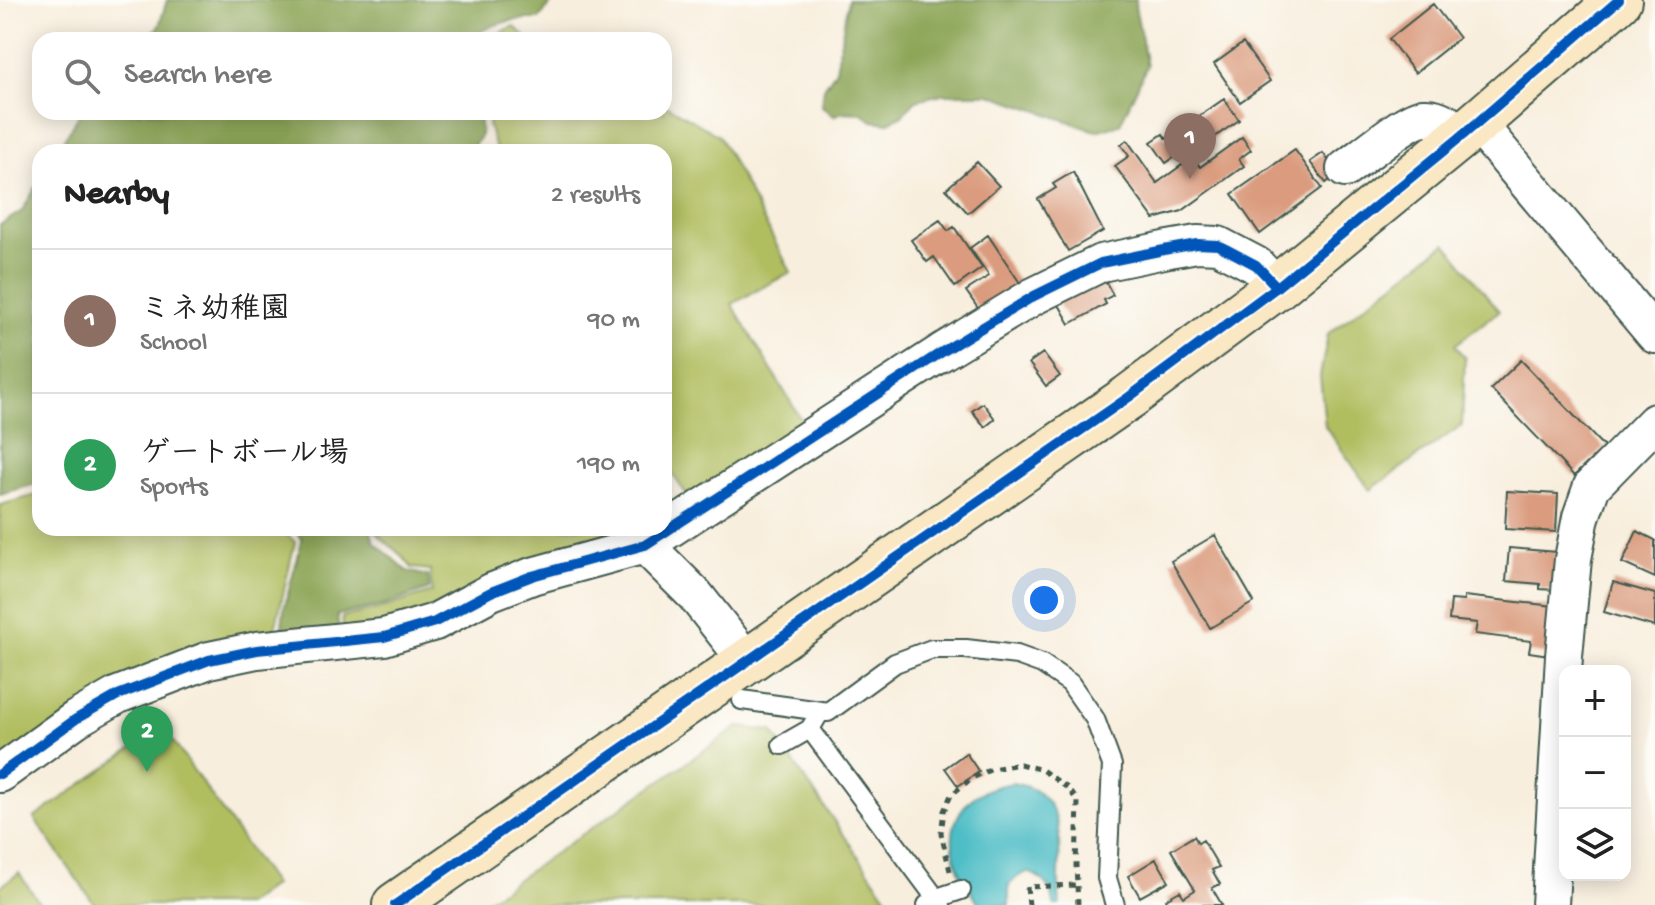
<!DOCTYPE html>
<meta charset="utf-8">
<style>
body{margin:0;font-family:"Gochi Hand","Klee One",sans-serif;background:#f6f6f6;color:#222}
.controls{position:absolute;right:24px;bottom:24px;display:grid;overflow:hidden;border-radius:16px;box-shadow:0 4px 20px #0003}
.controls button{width:72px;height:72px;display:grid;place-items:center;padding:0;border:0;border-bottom:2px solid #e0e0e0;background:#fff;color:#222;font:40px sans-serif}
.you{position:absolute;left:1044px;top:600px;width:28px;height:28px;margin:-20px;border:6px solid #fff;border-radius:50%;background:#1a73e8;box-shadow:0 0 0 12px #1a73e833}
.badge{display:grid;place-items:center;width:52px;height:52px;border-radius:50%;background:#0b8043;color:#fff;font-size:26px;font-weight:700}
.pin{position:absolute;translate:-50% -66px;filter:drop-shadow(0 2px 4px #0008)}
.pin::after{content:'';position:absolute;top:42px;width:28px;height:24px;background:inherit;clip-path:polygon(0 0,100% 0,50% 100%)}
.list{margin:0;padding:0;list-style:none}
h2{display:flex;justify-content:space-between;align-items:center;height:104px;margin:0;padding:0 32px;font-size:34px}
h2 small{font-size:26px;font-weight:400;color:#767676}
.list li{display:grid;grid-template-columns:52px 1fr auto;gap:24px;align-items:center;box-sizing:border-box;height:144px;padding:0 32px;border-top:2px solid #e0e0e0}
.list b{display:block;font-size:30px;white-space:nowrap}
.list p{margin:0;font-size:26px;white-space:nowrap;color:#767676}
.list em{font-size:26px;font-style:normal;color:#767676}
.icon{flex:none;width:44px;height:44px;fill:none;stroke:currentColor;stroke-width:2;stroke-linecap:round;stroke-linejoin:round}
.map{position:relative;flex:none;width:1655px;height:905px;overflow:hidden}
.search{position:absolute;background:#fff;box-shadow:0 4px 20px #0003;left:32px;top:32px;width:640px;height:88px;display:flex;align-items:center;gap:20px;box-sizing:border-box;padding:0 28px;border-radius:24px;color:#767676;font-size:30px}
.panel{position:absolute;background:#fff;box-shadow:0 4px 20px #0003;left:32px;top:144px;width:640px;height:392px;border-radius:24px}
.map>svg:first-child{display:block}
.green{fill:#b1be60;stroke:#687e4a;stroke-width:2}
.forest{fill:#8ca556;stroke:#567145;stroke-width:2}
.water{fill:#4ebdc6;stroke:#367d7d;stroke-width:2}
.building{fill:#da9b7e}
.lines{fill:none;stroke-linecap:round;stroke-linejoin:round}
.lane-casing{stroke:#40584d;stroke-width:22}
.street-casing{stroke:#40584d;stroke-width:40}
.secondary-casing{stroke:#40584d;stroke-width:48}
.path{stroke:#40584d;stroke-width:5;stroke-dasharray:6 6;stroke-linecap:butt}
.lane{stroke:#fff;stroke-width:18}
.street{stroke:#fff;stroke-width:36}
.secondary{stroke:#fae7c3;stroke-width:44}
.cycleway-casing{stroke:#fdfcf7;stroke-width:15}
.cycleway{stroke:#0057b8;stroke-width:10}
</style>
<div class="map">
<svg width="1655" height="905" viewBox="0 0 1655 905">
<rect width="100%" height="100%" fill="#fdfcf7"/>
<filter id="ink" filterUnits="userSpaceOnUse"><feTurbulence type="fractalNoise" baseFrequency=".0125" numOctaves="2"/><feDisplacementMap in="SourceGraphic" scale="16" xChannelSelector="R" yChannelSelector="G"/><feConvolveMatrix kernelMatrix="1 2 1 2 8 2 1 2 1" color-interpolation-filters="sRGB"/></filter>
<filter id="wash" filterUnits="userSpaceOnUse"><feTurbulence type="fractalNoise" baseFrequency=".006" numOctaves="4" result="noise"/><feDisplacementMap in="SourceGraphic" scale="32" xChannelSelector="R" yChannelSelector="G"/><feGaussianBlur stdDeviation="1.8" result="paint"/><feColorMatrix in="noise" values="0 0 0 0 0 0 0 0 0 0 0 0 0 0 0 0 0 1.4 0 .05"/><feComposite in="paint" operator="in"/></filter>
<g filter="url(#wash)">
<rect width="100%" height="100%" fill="#f8eedd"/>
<path class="green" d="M514,26l15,14h-43z
M664,104l55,32 72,136 -59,32 73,122 -112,78 -29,-42v-310h-167l-9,-27 2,-13h174z
M1446,243l53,68 -44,34 10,13 -3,67 -92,65 -45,-64 -5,-50 8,-42z
M40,494v34h240l15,14 -22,96 -273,126v-259z
M374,528h232l2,14 -181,73 -83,18 -2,-16 37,-8 53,-17 -2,-22 -18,-2 -10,-12 -27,-24z
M163,727l111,158 -28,20h-151l-61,-87z
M738,727l34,4 120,174h-412z
M19,873l22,32h-41v-18z"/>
<path class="forest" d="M167,0h387l-15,19c-29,-1 -48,5 -73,21h-322l15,-14z
M848,0h288l-1,6 12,60 -27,58 -24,7 -106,-37h-48l-26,6 -15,16 -13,7 -16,-2 -10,-8 -20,-1 -8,4 -13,-11 3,-17 12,-18z
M81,112h398l2,23 -12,17h-413z
M40,180v303l-40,11v-269l22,-14z
M293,528h77l4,14 33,29 21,5 1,13 -48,17 -44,9 3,20 -60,7 4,-33 18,-70z"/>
<path class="water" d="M1013,783c64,11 41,76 47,122h-6c-2,-17 -10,-28 -27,-33l-10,5 -8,8v20h-29c-7,-11 -15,-20 -20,-32 -20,-49 3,-83 53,-90z"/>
<g id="blocks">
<path class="building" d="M1433,4l26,34 -44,35 -26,-34z
M1243,43l27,38 -30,21 -26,-38z
M1224,99l15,21 -34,24 -4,-5 -35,24 -15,-21 12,-8 3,5z
M1242,137l9,13 -12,9 5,7 -62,45 -28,8 -39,-53 14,-10 -8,-11 6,-5 30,43 36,-26 7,10z
M1295,150l27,38 -62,46 -28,-40z
M1323,153l15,21 -12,9 -16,-21z
M977,162l22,24 -31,27 -22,-24z
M1073,172l30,59 -35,20 -30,-52 18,-11 -3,-4z
M940,220l8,11 6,-4 28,41 -27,19 -21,-30 -7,5 -16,-22z
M988,235l34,51 -38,31 -18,-26 23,-15 -19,-28z
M1103,277l10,18 -9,5 2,4 -36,20 -16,-28z
M1043,353l17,23 -14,10 -17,-23z
M1521,360l83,87 -30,29 -83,-87z
M983,403l12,16 -10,8 -13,-16z
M1507,491l51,3 -2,38 -51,-3z
M1637,531l18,9v38l-33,-15z
M1215,535l39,67 -44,26 -39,-67z
M1509,548l47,4 -1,38 -15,-1v-5l-34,-3z
M1613,582l42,12v33l-51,-15z
M1464,596l90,10 -5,49 -20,-3 2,-11 -56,-7 2,-11 -28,-3 2,-20 13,1z
M966,753l13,19 -21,14 -13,-18z
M1194,836l4,7 5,-3 16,27 -7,3 8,14 -8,4 10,17h-52l-4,-6 14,-8 4,6 11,-7 -24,-40z
M1156,859l13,22 -29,16 -12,-21z"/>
</g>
</g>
<g filter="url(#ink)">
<use href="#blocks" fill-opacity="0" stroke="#40584d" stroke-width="2"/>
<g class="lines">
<g class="lane-casing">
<path id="lane" d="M742,700l86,12 67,-49 37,-14h34l51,6 25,9 28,19 25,36 17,46 -5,113 8,27
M820,712l-10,17 131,176
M782,745l28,-16
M927,905l10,-7 24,-8"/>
</g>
<g class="street-casing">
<path id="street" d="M1477,123l178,212
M1345,169c17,-12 61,-50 79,-52 15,-1 28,9 39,18
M645,545l50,50 52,66
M0,774l76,-55 42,-24 91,-35 48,-10 127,-13 51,-15 56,-30 41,-16 113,-31 297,-193 92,-56 67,-33 68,-14 28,-5 21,1 38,20 21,22
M1550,905l14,-249 9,-97 8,-42 11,-31 63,-64"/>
</g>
<g class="secondary-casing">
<path id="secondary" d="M395,905l734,-508 148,-110 186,-152 156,-135"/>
</g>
<path class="path" d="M950,871l-9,-38 3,-22 7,-16 21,-17 20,-9 28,-5 22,6 27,19 9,13 -2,63 2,40
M1029,905l-2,-18 50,-2"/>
<use href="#lane" class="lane"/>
<use href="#street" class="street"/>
<use href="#secondary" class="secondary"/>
<g class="cycleway-casing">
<path id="cycleway" d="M0,774l76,-55 42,-24 91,-35 48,-10 127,-13 51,-15 56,-30 41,-16 113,-31 297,-193 92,-56 67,-33 68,-14 28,-5 21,1 38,20 21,22
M395,905l734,-508 148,-110 186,-152 156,-135"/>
</g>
<use href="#cycleway" class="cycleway"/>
</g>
</g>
</svg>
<div class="controls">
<button>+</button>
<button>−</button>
<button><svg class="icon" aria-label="layers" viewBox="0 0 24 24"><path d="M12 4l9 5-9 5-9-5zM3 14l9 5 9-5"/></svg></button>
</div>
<div class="you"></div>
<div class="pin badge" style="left:1190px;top:179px;background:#8d6e63">1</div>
<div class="pin badge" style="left:147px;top:772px;background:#2e9e5b">2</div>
<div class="search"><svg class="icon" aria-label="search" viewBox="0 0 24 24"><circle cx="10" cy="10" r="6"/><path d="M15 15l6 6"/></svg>Search here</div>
<section class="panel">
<h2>Nearby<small>2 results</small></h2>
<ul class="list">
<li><span class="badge" style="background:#8d6e63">1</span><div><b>ミネ幼稚園</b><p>School</p></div><em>90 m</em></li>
<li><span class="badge" style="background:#2e9e5b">2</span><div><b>ゲートボール場</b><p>Sports</p></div><em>190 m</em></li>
</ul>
</section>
</div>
